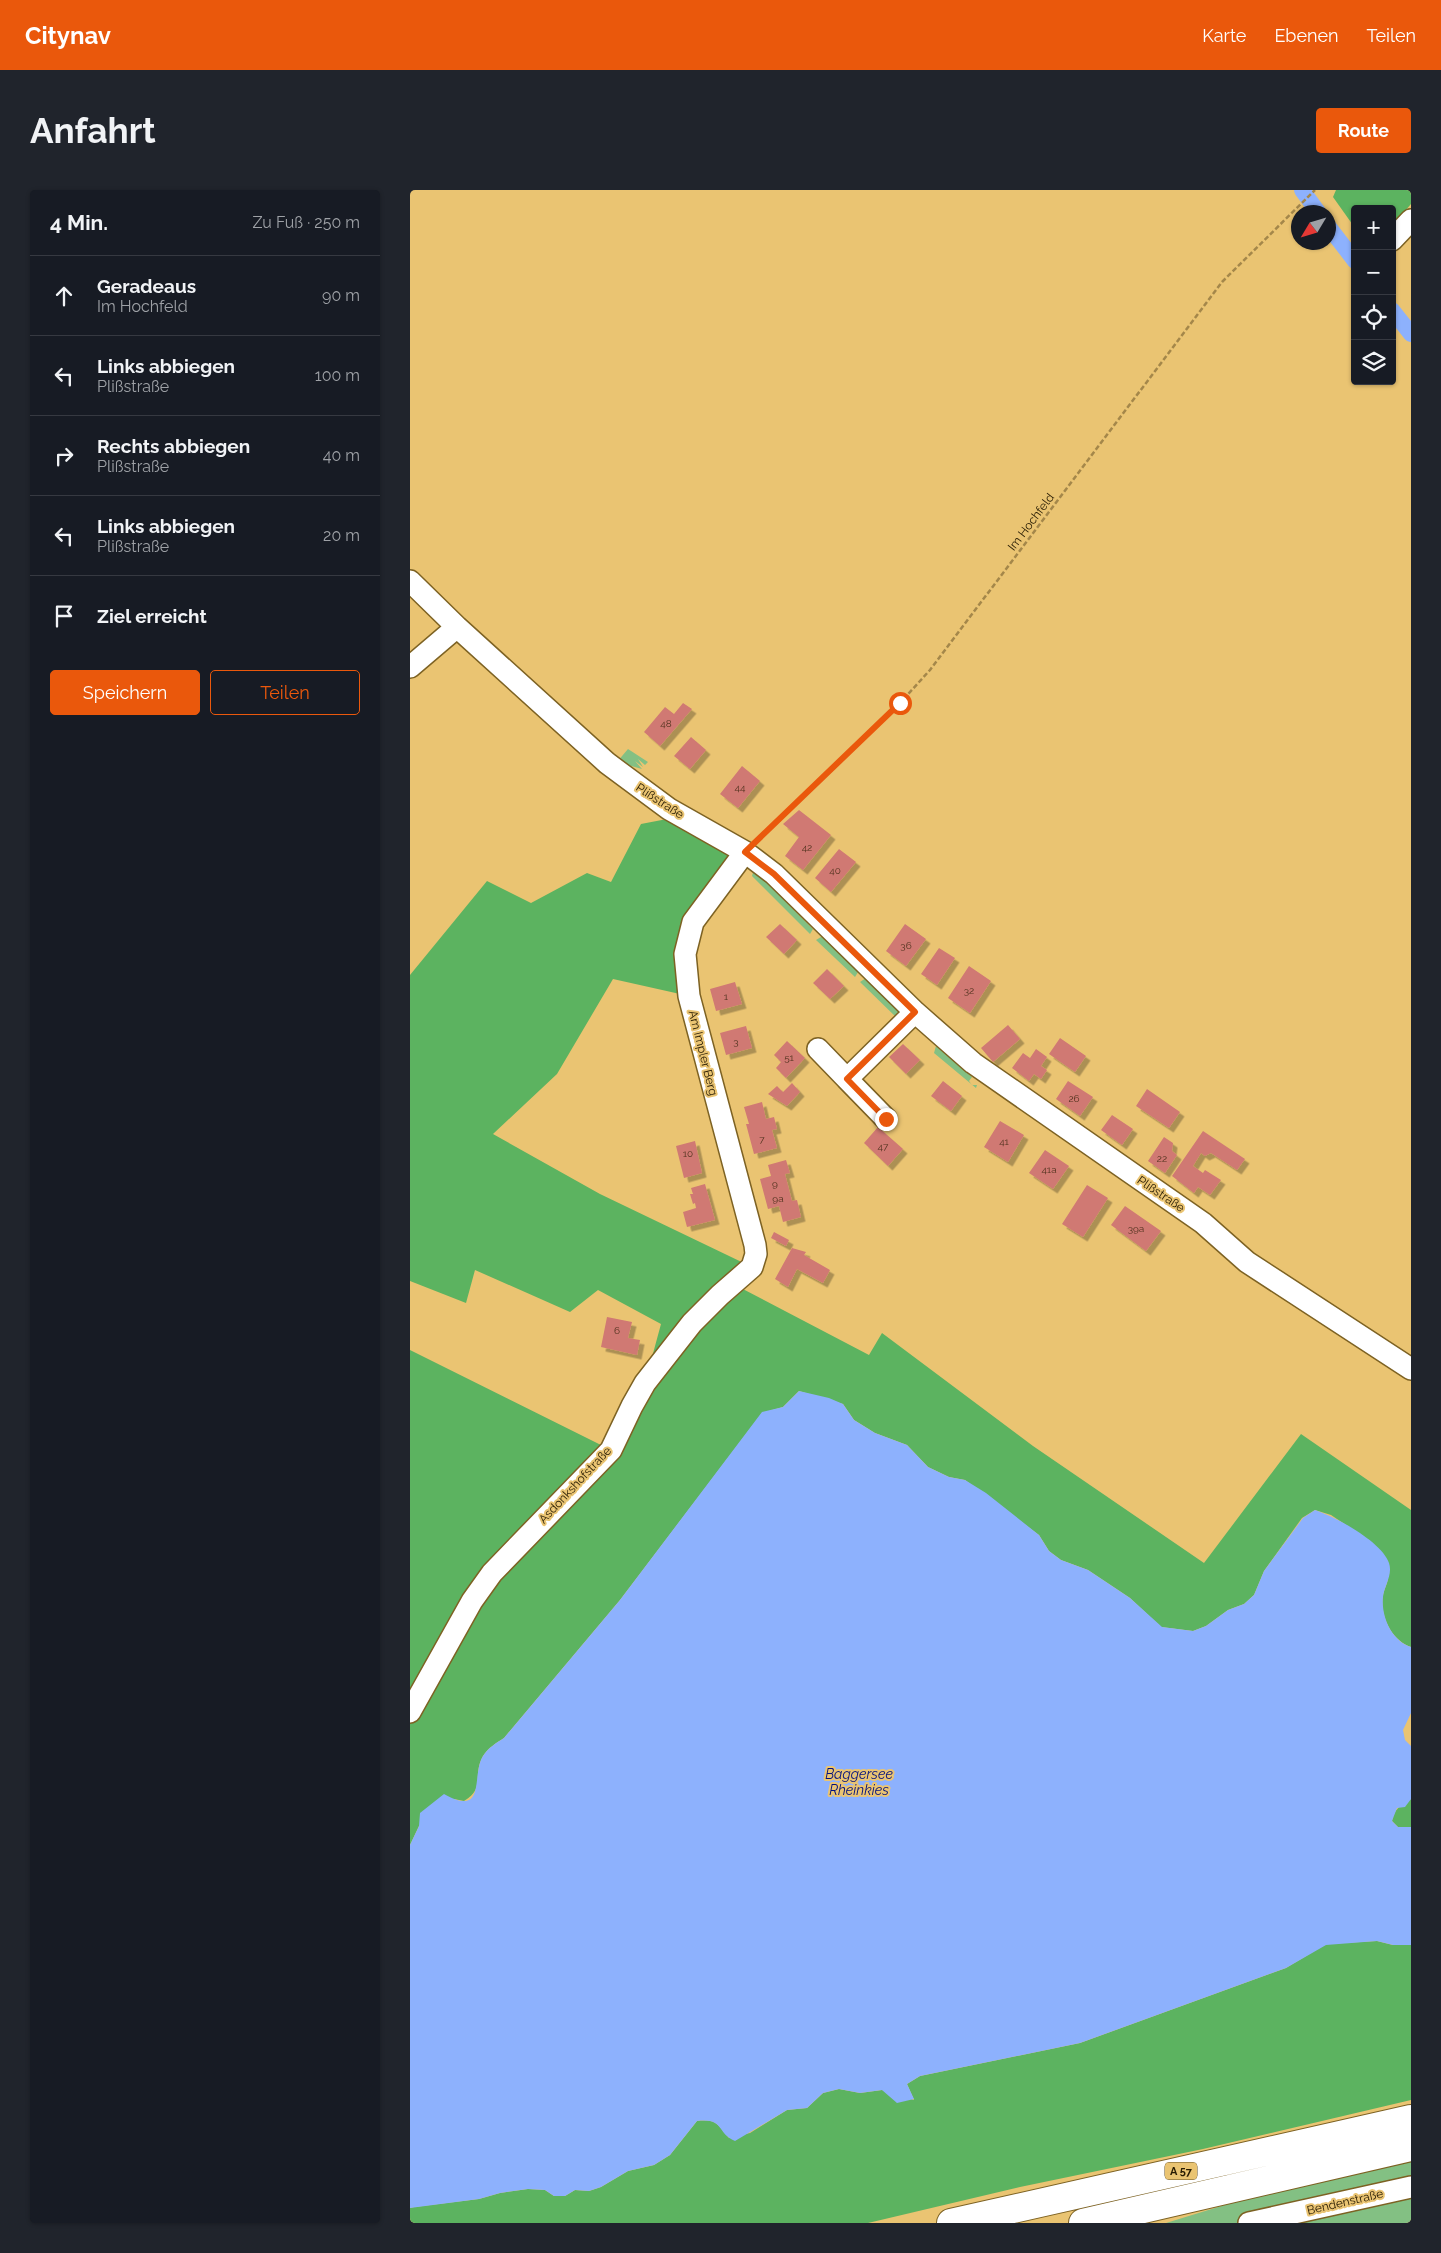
<!DOCTYPE html>
<html lang="de">
<meta charset="utf-8">
<style>
body{margin:0;font-family:Raleway,sans-serif;background:#20242c;color:#f1f3f6}
.controls{position:absolute;right:15px;top:15px;display:grid;overflow:hidden;border-radius:5px;box-shadow:0 1px 4px #0004}
.controls button{width:45px;height:45px;display:grid;place-items:center;padding:0;border:0;border-bottom:1px solid #363941;background:#171b24;color:#f1f3f6;font:25px sans-serif}
.compass{position:absolute;left:881px;top:15px;width:45px;height:45px;border-radius:50%;background:#171b24;box-shadow:0 1px 4px #0004;rotate:232deg}
.stop{position:absolute;width:15px;height:15px;margin:-11px;border:4px solid #ea580c;border-radius:50%;background:#fff}
.stop.end{background:#ea580c;border-color:#fff;box-shadow:0 1px 5px #0008}
.list{margin:0;padding:0;list-style:none}
h2{display:flex;justify-content:space-between;align-items:center;height:65px;margin:0;padding:0 20px;font-size:21px}
h2 small{font-size:16px;font-weight:400;color:#9ea1a6}
.list li{display:grid;grid-template-columns:32px 1fr auto;gap:15px;align-items:center;box-sizing:border-box;height:80px;padding:0 20px;border-top:1px solid #363941}
.list b{display:block;font-size:19px;white-space:nowrap}
.list p{margin:0;font-size:16px;white-space:nowrap;color:#9ea1a6}
.list em{font-size:16px;font-style:normal;color:#9ea1a6}
.actions{display:flex;gap:10px;padding:15px 20px}
.actions a{flex:1;padding:11px 0;border:1px solid #ea580c;border-radius:5px;text-align:center;font-size:18px;color:#ea580c}
.actions .main{background:#ea580c;color:#fff}
.icon{flex:none;width:28px;height:28px;fill:none;stroke:currentColor;stroke-width:2;stroke-linecap:round;stroke-linejoin:round}
.map{position:relative;flex:none;width:1001px;height:2033px;overflow:hidden;border-radius:5px}
header{display:flex;align-items:center;gap:30px;box-sizing:border-box;height:70px;padding:0 25px;background:#ea580c;color:#fff}
header strong{font-size:24px}
nav{display:flex;gap:28px;margin-inline-start:auto;font-size:18px}
.intro{display:flex;align-items:center;justify-content:space-between;box-sizing:border-box;height:120px;padding:0 30px}
h1{margin:0;font-size:35px}
.button{padding:12px 22px;border-radius:5px;background:#ea580c;color:#fff;font-size:18px;font-weight:700}
main{display:flex;gap:30px;padding:0 30px}
aside{flex:1;background:#171b24;border-radius:5px;box-shadow:0 1px 4px #0004}
.map>svg:first-child{display:block}
.green{fill:#83c083}
.forest{fill:#5cb360}
.water{fill:#8db1fd}
.lines{fill:none;stroke-linecap:round;stroke-linejoin:round}
.canal{stroke:#8db1fd;stroke-width:16}
.building{fill:#d07973;filter:url(#shadow)}
.minor-casing{stroke:#7d6223;stroke-width:24}
.highway-casing{stroke:#7d6223;stroke-width:30}
.path{stroke:#a4874a;stroke-width:2.5;stroke-dasharray:5 2.5;stroke-linecap:butt}
.minor{stroke:#fff;stroke-width:21}
.highway{stroke:#fff;stroke-width:28}
.route{stroke:#ea580c;stroke-width:6}
.labels{text-anchor:middle;dominant-baseline:central;stroke-width:4;stroke-linejoin:round;paint-order:stroke}
.number-label{font-size:10px;fill:#52331f}
.shield{fill:#eac472;stroke:#624e24;stroke-width:1}
.shield-label{font-size:11px;font-weight:bold;fill:#281c03}
.street-label{font-size:12px;fill:#281c03;stroke:#eac472}
.water-label{font-size:14px;font-style:italic;fill:#02107e;stroke:#eac472}
</style>
<header>
<strong>Citynav</strong>
<nav><a>Karte</a><a>Ebenen</a><a>Teilen</a></nav>
</header>
<div class="intro"><h1>Anfahrt</h1><a class="button">Route</a></div>
<main>
<aside>
<h2>4 Min.<small>Zu Fuß · 250 m</small></h2>
<ul class="list">
<li><svg class="icon" aria-label="ahead" viewBox="0 0 24 24"><path d="M12 20V5M6 11l6-6 6 6"/></svg><div><b>Geradeaus</b><p>Im Hochfeld</p></div><em>90 m</em></li>
<li><svg class="icon" aria-label="left" viewBox="0 0 24 24"><path d="M17 20v-9H6M10 6l-5 5 5 5"/></svg><div><b>Links abbiegen</b><p>Plißstraße</p></div><em>100 m</em></li>
<li><svg class="icon" aria-label="right" viewBox="0 0 24 24"><path d="M7 20v-9h11M14 6l5 5-5 5"/></svg><div><b>Rechts abbiegen</b><p>Plißstraße</p></div><em>40 m</em></li>
<li><svg class="icon" aria-label="left" viewBox="0 0 24 24"><path d="M17 20v-9H6M10 6l-5 5 5 5"/></svg><div><b>Links abbiegen</b><p>Plißstraße</p></div><em>20 m</em></li>
<li><svg class="icon" aria-label="arrive" viewBox="0 0 24 24"><path d="M6 21V4h12l-3 4 3 4H6"/></svg><div><b>Ziel erreicht</b></div></li>
</ul>
<div class="actions"><a class="main">Speichern</a><a>Teilen</a></div>
</aside>
<div class="map">
<svg width="1001" height="2033" viewBox="0 0 1001 2033">
<defs>
<filter id="shadow"><feDropShadow dx="4.5" dy="4.5" stdDeviation="0" flood-color="#0004"/></filter>
</defs>
<rect width="100%" height="100%" fill="#eac472"/>
<path class="green" d="M218,559l20,13 -3,3 -7,-6 5,8 -8,-6 7,8 -25,-7z
M345,676l27,25v7l31,31 -3,5 -58,-58z
M416,744l34,35 -5,8 -39,-37z
M459,786l32,32 -1,13 -40,-39z
M526,856l36,31 -3,4 3,4h5l-1,3 -42,-35z
M1001,1958v75h-245z"/>
<path class="forest" d="M926,0h75v14l-19,22v-17h-37v19l-22,-31z
M257,629l78,33 -52,70 -4,74 -76,-17 -56,95 -64,60 107,60 152,73 -107,116 16,-59 -63,-34 -28,22 -95,-42 -9,33 -56,-22v-306l77,-94 44,22 56,-30 24,9 30,-58z
M329,1097l130,68 13,-22 151,113 171,117 97,-129 110,76v137c-19,-6 -32,-32 -28,-52 1,-5 4,-11 5,-16l-18,-38 -39,-26 -16,-5 -13,8 -38,53 -10,24 -10,9 -16,6 -22,16 -13,5 -32,-4 -31,-29 -42,-28 -27,-10 -12,-9 -10,-16 -74,-55 -16,-3 -21,-10 -21,-22 -32,-12 -21,-13 -11,-16 -44,-13 -16,16 -21,6 -142,187 -116,138c-8,5 -16,10 -21,18 -11,19 3,32 -19,45l-10,-2 -35,27 -9,19v-122l4,-8 -4,-2v-363l201,100 49,-79z
M1001,1609v28h-13l-6,-6c2,-13 9,-15 19,-22z
M967,1751l16,4h18v155l-208,49 -183,38 -152,36h-458v-15l4,-1 65,-8 21,-6 28,-4 17,1 9,6h11l10,-6 14,1 12,-4 27,-16 26,-6 16,-10 27,-34c20,-2 20,3 32,17l21,-5 37,-23 20,-2 16,-15 16,-4 21,4 22,-3 32,10 -7,-16 13,-8 160,-33 206,-75 40,-24z"/>
<path class="water" d="M389,1201l30,7 14,6 11,16 21,13 32,12 21,22 21,10 16,3 21,13 53,42 10,16 12,9 27,10 42,28 32,29 31,4 13,-5 22,-16 16,-6 10,-9 10,-24 39,-53 12,-8c21,7 67,32 74,53 4,12 -5,23 -6,34 -2,20 9,44 28,50v66l-8,17 2,10 6,6v53l-6,8 -8,1 -5,13 6,6h13v118h-18l-16,-4 -51,4 -40,23 -206,75 -160,33 -13,8 7,15 -17,4 -15,-13 -22,3 -21,-4 -16,4 -16,15 -20,2 -52,31c-19,-8 -10,-23 -38,-20l-27,34 -16,10 -26,6 -27,16 -12,4 -14,-1 -10,6h-11l-9,-6 -17,-1 -28,4 -21,6 -69,9v-363l9,-19 1,-13 24,-19c43,24 27,-19 39,-38 5,-8 13,-13 21,-18l116,-138 142,-188 21,-5z"/>
<g class="lines">
<path class="canal" d="M892,0l16,22
M918,36l27,35
M982,120l19,24"/>
</g>
<path class="building" d="M273,513l9,6 -32,37 -16,-14 21,-25 9,7z
M281,547l15,13 -16,19 -16,-13z
M332,576l18,15 -22,27 -18,-14z
M389,620l32,25 -28,35 -18,-14 14,-19 -16,-13z
M429,659l17,13 -25,30 -16,-14z
M370,734l17,16 -13,14 -18,-17z
M495,734l21,15 -20,27 -20,-15z
M529,758l16,10 -18,27 -16,-11z
M559,776l22,15 -21,32 -22,-15z
M417,779l17,17 -14,13 -17,-16z
M325,792l7,22 -26,7 -6,-22z
M598,835l12,14 -27,23 -12,-14z
M336,836l6,22 -26,7 -6,-22z
M650,848l26,18 -11,16 -26,-18z
M377,851l18,17 -19,20 -10,-10 5,-6 -7,-7z
M493,854l17,16 -14,14 -17,-17z
M626,859l11,8 -6,9 6,4 -6,9 -7,-5 -5,7 -17,-13 11,-15 7,5z
M533,891l19,15 -11,15 -20,-15z
M658,891l25,16 -13,19 -24,-17z
M382,893l8,9 -13,14 -19,-12 9,-8 6,6z
M737,899l33,23 -11,16 -33,-22z
M352,912l4,17 8,-2 3,12 -5,1 5,18 -23,6 -8,-30h3l-5,-17z
M702,925l21,14 -11,16 -21,-15z
M590,931l24,14 -16,27 -24,-15z
M468,937l25,22 -15,17 -24,-23z
M793,941l42,28 -8,11 -26,-17 -6,3 -4,-3 -8,13 10,7 2,-3 16,10 -11,15 -12,-8 -4,6 -22,-17z
M754,947l9,6 -1,8 5,4 -12,18 -17,-12z
M285,951l7,32 -18,5 -8,-32z
M635,960l24,16 -16,23 -24,-16z
M376,970l4,13 -5,1 7,27 5,-1 4,17 -18,5 -4,-16 -11,3 -8,-30 11,-3 -3,-11z
M295,994l10,36 -28,7 -4,-15 13,-4 -1,-5 -2,1 -3,-10h3l-2,-6z
M677,995l21,13 -25,39 -21,-13z
M715,1016l36,25 -15,20 -35,-26z
M364,1042l15,8 -3,6 -15,-8z
M382,1058l14,4 -2,3 26,15 -7,13 -26,-14 -9,18 -13,-8z
M197,1127l25,5 -4,16 12,2 -3,15 -36,-8z"/>
<g class="lines">
<g class="minor-casing">
<path id="minor" d="M982,50l19,-20
M0,391l47,46 150,136 62,46 76,43 29,22 141,138 58,51 230,160 44,39 164,107
M0,477l47,-40
M408,859l29,30
M476,929l-39,-40 68,-67
M0,1522l62,-111 20,-28 119,-123 21,-44 13,-23 47,-60 28,-28 32,-28 4,-13 -1,-9 -66,-249 -4,-42 8,-32 52,-70
M839,2033l162,-36"/>
</g>
<g class="highway-casing">
<path id="highway" d="M541,2033l460,-104
M673,2033l328,-76"/>
</g>
<path class="path" d="M348,650l142,-137 30,-33 292,-388 93,-92"/>
<use href="#minor" class="minor"/>
<use href="#highway" class="highway"/>
</g>
<g class="lines">
<path class="route" d="M476,929l-39,-40 68,-67 -141,-138 -29,-22 155,-149"/>
</g>
<g class="labels">
<g class="number-label">
<text x="256" y="533">48</text>
<text x="330" y="597">44</text>
<text x="397" y="657">42</text>
<text x="425" y="680">40</text>
<text x="496" y="755">36</text>
<text x="559" y="800">32</text>
<text x="316" y="806">1</text>
<text x="326" y="851">3</text>
<text x="379" y="867">51</text>
<text x="664" y="908">26</text>
<text x="352" y="949">7</text>
<text x="594" y="951">41</text>
<text x="473" y="956">47</text>
<text x="278" y="963">10</text>
<text x="752" y="968">22</text>
<text x="639" y="979">41a</text>
<text x="365" y="993">9</text>
<text x="368" y="1008">9a</text>
<text x="726" y="1038">39a</text>
<text x="207" y="1140">6</text>
</g>
<rect class="shield" x="755" y="1972.5" width="32" height="17" rx="4"/>
<g class="shield-label">
<text x="771" y="1981">A 57</text>
</g>
<g class="street-label">
<text transform="translate(621 332) rotate(-53)">Im Hochfeld</text>
<text transform="translate(250 611) rotate(33)">Plißstraße</text>
<text transform="translate(293 863) rotate(76)">Am Impler Berg</text>
<text transform="translate(751 1004) rotate(34)">Plißstraße</text>
<text transform="translate(165 1295) rotate(-47)">Asdonkshofstraße</text>
<text transform="translate(935 2012) rotate(-13)">Bendenstraße</text>
</g>
<g class="water-label">
<text x="449" y="1584">Baggersee<tspan x="449" dy="16">Rheinkies</tspan></text>
</g>
</g>
</svg>
<div class="controls">
<button>+</button>
<button>−</button>
<button><svg class="icon" aria-label="locate" viewBox="0 0 24 24"><circle cx="12" cy="12" r="6"/><path d="M12 2v4M12 18v4M2 12h4M18 12h4"/></svg></button>
<button><svg class="icon" aria-label="layers" viewBox="0 0 24 24"><path d="M12 4l9 5-9 5-9-5zM3 14l9 5 9-5"/></svg></button>
</div>
<svg class="compass" viewBox="-18 -18 36 36"><path d="M0-13l5 13h-10z" fill="#e53935"/><path d="M0 13l5-13h-10z" fill="#9ea1a6"/></svg>
<div class="stop" style="left:490px;top:513px"></div>
<div class="stop end" style="left:476px;top:929px"></div>
</div>
</main>
